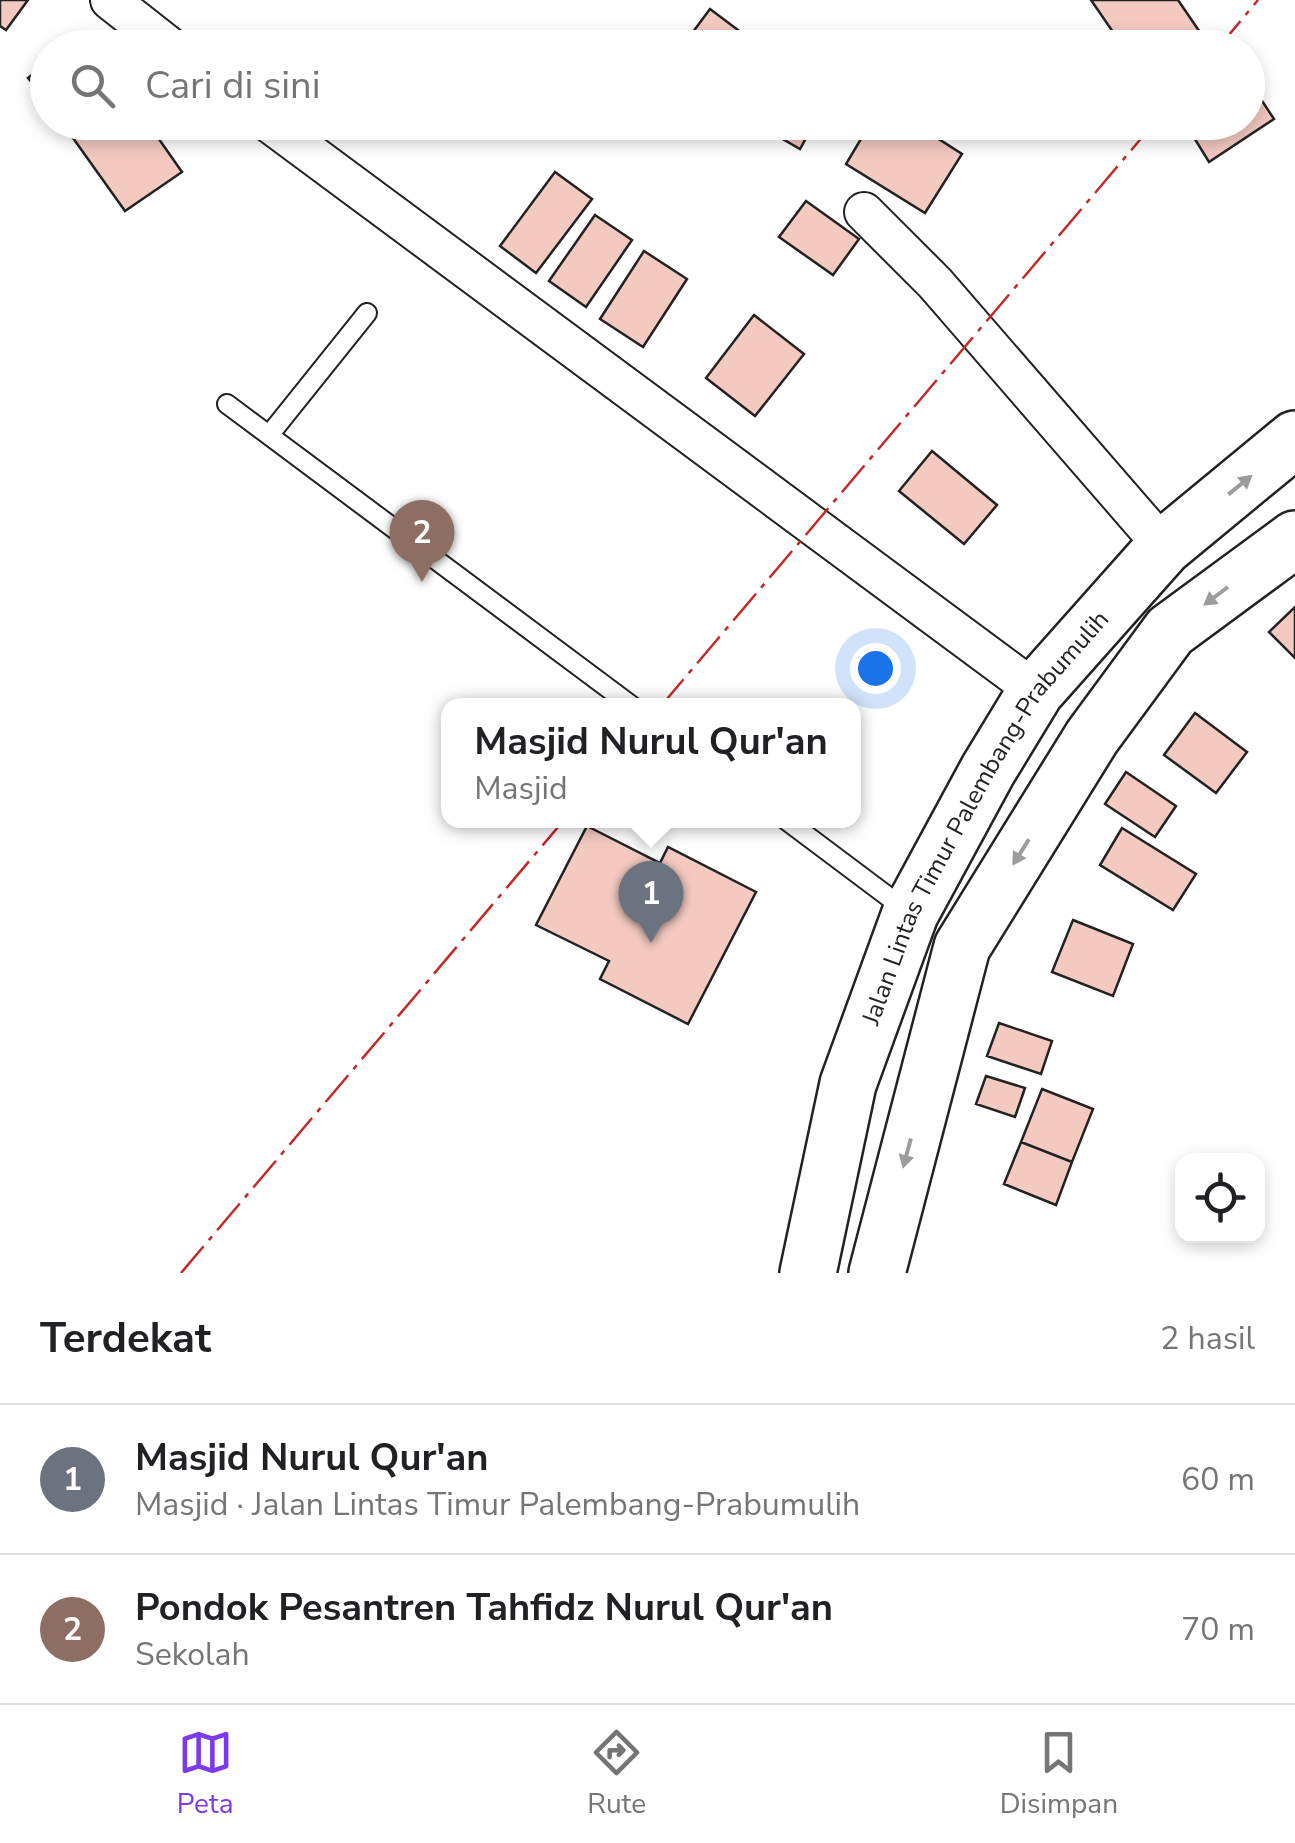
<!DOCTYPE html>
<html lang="id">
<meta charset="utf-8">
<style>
body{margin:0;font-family:"Nunito Sans",sans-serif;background:#f2f2f2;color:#202124}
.controls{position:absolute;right:30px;bottom:30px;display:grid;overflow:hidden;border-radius:20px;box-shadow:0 5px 15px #0003}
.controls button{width:90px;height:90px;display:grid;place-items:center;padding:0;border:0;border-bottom:2px solid #e0e0e0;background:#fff;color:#202124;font:50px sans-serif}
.you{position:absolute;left:875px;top:668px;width:35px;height:35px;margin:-25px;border:8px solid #fff;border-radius:50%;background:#1a73e8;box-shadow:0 0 0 15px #1a73e833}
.badge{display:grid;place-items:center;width:65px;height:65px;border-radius:50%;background:#7c3aed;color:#fff;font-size:32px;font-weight:700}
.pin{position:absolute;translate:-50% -82px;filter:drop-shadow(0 2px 5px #0008)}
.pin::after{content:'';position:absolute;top:52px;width:35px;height:30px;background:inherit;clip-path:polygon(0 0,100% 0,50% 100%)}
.popup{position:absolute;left:441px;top:698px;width:420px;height:130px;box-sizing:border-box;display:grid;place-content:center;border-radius:20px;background:#fff;filter:drop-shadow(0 2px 8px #0005);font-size:32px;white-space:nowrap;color:#757577}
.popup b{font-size:38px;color:#202124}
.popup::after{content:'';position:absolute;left:50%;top:100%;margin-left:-20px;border:20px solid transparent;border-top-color:#fff}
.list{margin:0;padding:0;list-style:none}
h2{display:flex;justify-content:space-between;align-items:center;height:130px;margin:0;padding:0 40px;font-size:42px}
h2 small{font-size:32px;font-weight:400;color:#757577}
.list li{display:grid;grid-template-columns:65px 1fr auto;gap:30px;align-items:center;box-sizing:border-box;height:150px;padding:0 40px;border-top:2px solid #e0e0e0}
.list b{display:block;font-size:38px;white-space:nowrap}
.list p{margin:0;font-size:32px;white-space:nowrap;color:#757577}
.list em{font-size:32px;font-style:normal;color:#757577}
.icon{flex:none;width:55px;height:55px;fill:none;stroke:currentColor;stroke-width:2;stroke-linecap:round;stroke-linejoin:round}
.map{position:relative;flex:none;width:1295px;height:1273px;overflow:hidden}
.search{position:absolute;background:#fff;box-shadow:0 5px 15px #0003;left:30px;right:30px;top:30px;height:110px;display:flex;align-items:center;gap:25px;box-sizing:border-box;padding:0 35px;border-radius:55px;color:#757577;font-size:38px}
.sheet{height:430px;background:#fff}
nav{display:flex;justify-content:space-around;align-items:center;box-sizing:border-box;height:140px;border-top:2px solid #e0e0e0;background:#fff;font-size:28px;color:#757577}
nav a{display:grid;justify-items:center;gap:5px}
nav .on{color:#7c3aed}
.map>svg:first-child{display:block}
.building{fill:#f3c9c0;stroke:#222;stroke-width:2.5}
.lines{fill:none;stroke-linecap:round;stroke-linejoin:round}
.service-casing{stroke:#222;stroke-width:22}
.minor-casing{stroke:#222;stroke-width:42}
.trunk-casing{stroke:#222;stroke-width:60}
.service{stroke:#fff;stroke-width:18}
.minor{stroke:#fff;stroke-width:38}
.trunk{stroke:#fff;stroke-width:55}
.power{stroke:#c62828;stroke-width:2.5;stroke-dasharray:35 8 5 8;stroke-linecap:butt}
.oneway{fill:#9c9c9c}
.labels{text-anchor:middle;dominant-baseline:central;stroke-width:8;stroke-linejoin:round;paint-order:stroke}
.street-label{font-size:25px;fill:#222;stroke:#fff}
</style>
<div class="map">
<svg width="1295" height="1273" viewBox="0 0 1295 1273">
<rect width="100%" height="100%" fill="#fff"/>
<path class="building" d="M0,0h28l-22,30 -6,-4z
M1091,0h87l28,41 -10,7h-72z
M710,9l40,30 -6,9h-63z
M48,62v40l-20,-24z
M1249,81l25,38 -65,43 -24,-39 63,-1z
M80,122h67l35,50 -57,39 -57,-80z
M765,122h50l-15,27 -38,-22z
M871,122h41l50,32 -37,59 -79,-49z
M555,172l37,27 -56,74 -36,-27z
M806,201l53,38 -26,36 -54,-38z
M595,215l37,25 -46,67 -37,-26z
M644,251l43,28 -44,68 -43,-28z
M754,315l50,39 -49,62 -49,-38z
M932,451l65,54 -33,39 -65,-53z
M1295,607v51l-26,-26z
M1195,713l52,39 -31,41 -52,-38z
M1126,772l50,34 -21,31 -50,-33z
M587,826l73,37 8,-16 88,45 -68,132 -88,-45 9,-18 -73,-36z
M1122,828l74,46 -23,36 -73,-45z
M1073,920l60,24 -20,52 -61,-24z
M999,1023l53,18 -11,33 -54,-18z
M986,1076l39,12 -10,29 -39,-13z
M1042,1089l51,20 -21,53 -51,-20z
M1021,1142l51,20 -16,43 -52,-21z"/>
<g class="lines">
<g class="service-casing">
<path id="service" d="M227,404l405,302
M270,434l97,-121
M786,820l120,90"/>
</g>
<g class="minor-casing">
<path id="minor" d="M110,0l61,48
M268,122l768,569
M864,212l71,71 229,264"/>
</g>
<g class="trunk-casing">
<g id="trunk">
<path id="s1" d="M808,1273l40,-189 62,-170 78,-144 48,-79 128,-144 131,-108"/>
<path d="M877,1273l85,-326 130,-210 78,-106 125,-92"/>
</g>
</g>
<use href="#service" class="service"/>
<use href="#minor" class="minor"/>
<use href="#trunk" class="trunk"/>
<path class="power" d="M1218,48l40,-48
M661,706l494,-584
M181,1273l383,-453"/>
</g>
<defs><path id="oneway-solid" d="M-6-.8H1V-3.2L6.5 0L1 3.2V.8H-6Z" transform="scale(2.5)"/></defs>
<g class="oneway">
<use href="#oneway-solid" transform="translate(1240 485) rotate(-39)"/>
<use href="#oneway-solid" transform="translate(1216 596) rotate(143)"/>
<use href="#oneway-solid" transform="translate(1021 852) rotate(122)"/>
<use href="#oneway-solid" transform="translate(907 1153) rotate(105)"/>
</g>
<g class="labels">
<g class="street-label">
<text stroke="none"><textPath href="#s1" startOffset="495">Jalan Lintas Timur Palembang-Prabumulih</textPath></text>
</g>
</g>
</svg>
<div class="controls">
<button><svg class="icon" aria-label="locate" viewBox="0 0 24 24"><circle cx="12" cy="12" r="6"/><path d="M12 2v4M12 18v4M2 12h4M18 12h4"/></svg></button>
</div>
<div class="you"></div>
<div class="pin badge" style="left:651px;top:943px;background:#6b7280">1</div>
<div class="popup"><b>Masjid Nurul Qur'an</b>Masjid</div>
<div class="pin badge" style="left:422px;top:582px;background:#8d6e63">2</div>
<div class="search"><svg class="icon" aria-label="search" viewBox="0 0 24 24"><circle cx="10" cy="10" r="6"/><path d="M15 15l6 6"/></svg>Cari di sini</div>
</div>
<section class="sheet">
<h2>Terdekat<small>2 hasil</small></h2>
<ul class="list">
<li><span class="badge" style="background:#6b7280">1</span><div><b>Masjid Nurul Qur'an</b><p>Masjid · Jalan Lintas Timur Palembang-Prabumulih</p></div><em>60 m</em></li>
<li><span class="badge" style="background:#8d6e63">2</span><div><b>Pondok Pesantren Tahfidz Nurul Qur'an</b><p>Sekolah</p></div><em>70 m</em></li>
</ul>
</section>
<nav>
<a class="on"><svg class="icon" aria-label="map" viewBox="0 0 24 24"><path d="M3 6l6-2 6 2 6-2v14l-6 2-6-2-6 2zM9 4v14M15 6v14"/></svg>Peta</a>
<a><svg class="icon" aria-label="directions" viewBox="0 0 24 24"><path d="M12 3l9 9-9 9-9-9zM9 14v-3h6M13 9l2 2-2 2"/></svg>Rute</a>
<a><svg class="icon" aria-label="saved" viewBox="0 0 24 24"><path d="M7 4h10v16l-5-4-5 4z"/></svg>Disimpan</a>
</nav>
